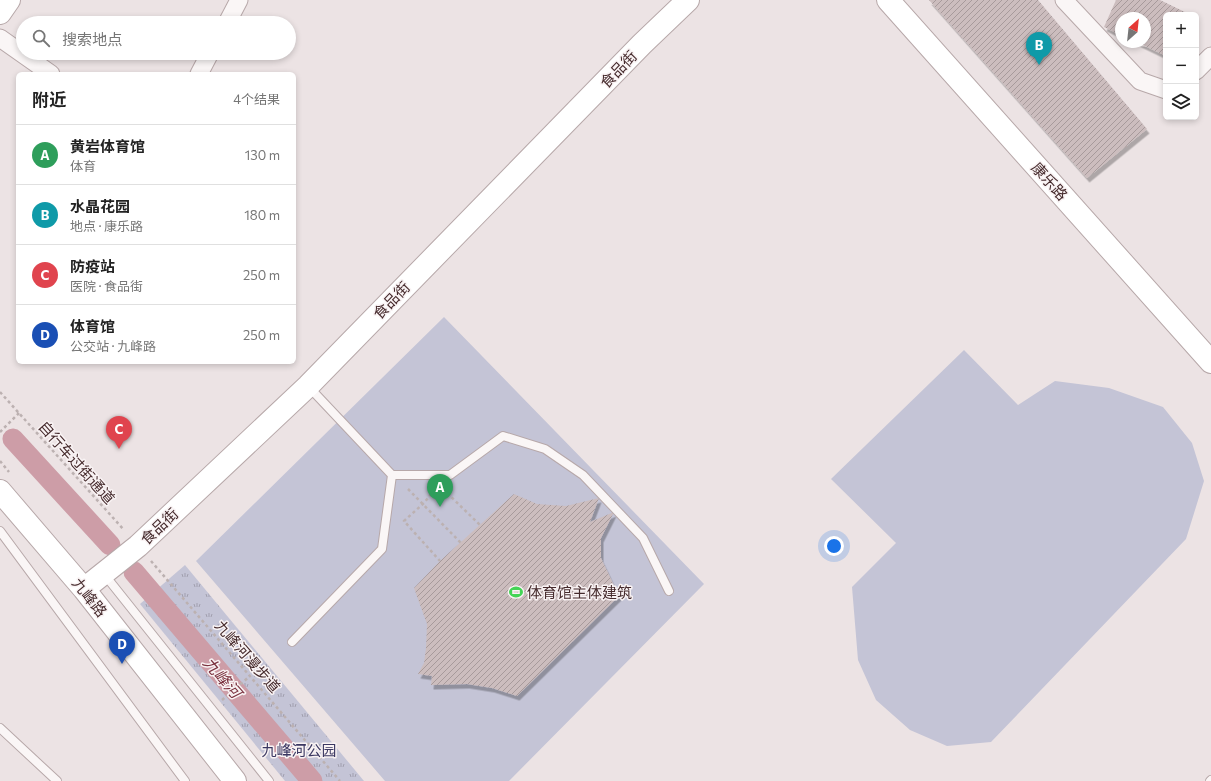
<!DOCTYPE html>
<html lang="zh">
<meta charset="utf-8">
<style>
body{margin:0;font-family:Commissioner,"Noto Sans SC",sans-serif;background:#f2f2f2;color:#222}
.controls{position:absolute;right:12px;top:12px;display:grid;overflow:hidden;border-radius:6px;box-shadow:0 2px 6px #0003}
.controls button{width:36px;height:36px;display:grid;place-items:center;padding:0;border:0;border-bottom:1px solid #e0e0e0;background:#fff;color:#222;font:20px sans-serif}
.compass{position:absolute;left:1115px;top:12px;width:36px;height:36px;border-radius:50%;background:#fff;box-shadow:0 2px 6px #0003;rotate:27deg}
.you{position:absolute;left:834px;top:546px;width:14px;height:14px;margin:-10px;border:3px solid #fff;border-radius:50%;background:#1a73e8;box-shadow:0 0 0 6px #1a73e833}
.badge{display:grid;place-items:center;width:26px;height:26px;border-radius:50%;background:#0b8043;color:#fff;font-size:13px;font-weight:700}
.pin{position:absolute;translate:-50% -33px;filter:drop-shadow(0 1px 2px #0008)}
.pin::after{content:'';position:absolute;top:21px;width:14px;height:12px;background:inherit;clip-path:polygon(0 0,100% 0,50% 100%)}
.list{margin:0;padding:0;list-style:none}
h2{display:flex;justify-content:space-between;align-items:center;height:52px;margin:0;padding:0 16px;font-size:17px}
h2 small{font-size:13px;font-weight:400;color:#767676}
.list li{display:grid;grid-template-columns:26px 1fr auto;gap:12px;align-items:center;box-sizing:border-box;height:60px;padding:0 16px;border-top:1px solid #e0e0e0}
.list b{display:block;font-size:15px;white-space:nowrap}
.list p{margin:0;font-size:13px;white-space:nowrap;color:#767676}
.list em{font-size:13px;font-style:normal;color:#767676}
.icon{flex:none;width:22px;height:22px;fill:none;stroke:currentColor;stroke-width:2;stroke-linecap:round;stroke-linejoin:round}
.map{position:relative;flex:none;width:1211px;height:781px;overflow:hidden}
.search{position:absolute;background:#fff;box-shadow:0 2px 6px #0003;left:16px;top:16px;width:280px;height:44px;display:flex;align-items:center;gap:10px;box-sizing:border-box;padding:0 14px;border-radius:22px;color:#767676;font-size:15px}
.panel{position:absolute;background:#fff;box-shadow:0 2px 6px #0003;left:16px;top:72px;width:280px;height:292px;border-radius:6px}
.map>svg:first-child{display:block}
.grass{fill:url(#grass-tufts)}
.pitch{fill:#c4c4d6}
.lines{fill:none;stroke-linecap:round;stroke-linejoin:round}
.canal{stroke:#cd9da7;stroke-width:21}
.building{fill:url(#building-hatch);filter:url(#shadow)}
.lane-casing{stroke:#b7a8a9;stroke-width:10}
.street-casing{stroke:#b7a8a9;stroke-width:19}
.secondary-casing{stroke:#b7a8a9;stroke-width:24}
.path{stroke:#bcb1b1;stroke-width:2.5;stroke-dasharray:3 3;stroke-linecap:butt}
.lane{stroke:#faf6f6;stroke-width:8}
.street{stroke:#faf6f6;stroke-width:17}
.secondary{stroke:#fff;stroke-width:22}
.labels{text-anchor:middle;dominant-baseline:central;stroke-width:3;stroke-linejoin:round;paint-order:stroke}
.street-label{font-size:15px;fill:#452a2c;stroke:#f9f3f4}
.poi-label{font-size:15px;fill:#452a2c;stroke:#f9f3f4;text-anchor:start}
.park-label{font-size:15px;fill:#3a3761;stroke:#f9f3f4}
.water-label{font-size:16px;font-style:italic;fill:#7b323f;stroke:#f9f3f4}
</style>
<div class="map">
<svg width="1211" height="781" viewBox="0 0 1211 781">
<defs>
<pattern id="grass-tufts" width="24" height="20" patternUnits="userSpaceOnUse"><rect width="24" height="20" fill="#c4c4d6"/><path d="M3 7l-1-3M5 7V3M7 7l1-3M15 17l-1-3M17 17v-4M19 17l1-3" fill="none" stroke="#a19fae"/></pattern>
<pattern id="building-hatch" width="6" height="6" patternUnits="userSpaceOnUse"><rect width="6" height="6" fill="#ccbdbe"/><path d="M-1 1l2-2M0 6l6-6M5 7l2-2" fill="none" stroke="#a79a9b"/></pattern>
<filter id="shadow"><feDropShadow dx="2.5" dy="4.5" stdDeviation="0" flood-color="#0004"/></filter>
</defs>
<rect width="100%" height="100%" fill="#ece3e4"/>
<path class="grass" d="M185,565l179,216h-79l-145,-177z"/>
<path class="pitch" d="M444,317l260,267 -195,197h-124l-189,-220z
M964,350l54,55 37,-24 54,7 54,19 29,36 12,38 -18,58 -195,203 -44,4 -37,-16 -34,-30 -18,-40 -6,-73 44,-44 -65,-64z"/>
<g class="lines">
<path class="canal" d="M13,439l97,106
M134,572l178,209"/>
</g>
<path class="building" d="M929,0h109l109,129 -60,49z
M1116,0h44l31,15h-25v41l-29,-14h8v-24h-24v17l-17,-8z
M514,494l23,10 29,2 33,-8 -9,24 24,-10 -13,26v20l18,38 -102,100 -25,-8 -25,-4 -36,1 1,-9 -14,-2 6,-11 2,-15 1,-24 -13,-36 26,-27z"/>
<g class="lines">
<g class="lane-casing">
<path id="lane" d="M392,475h58l53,-39 42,13 38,26 60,63 26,53
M0,531l185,250
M104,574l165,207
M292,642l90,-93 10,-74 -84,-89
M0,728l57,53
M1210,781l1,-1"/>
</g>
<g class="street-casing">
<path id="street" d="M1064,0l76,81 26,9
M227,23l12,-23
M0,38l51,36
M1196,71l15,-15
M199,74l11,-21"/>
</g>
<g class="secondary-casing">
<path id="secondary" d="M888,0l323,362
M0,13l9,-13
M0,491l84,98 151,192
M84,589l54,-43 170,-160 334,-342 46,-44"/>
</g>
<path class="path" d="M0,392l124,138
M0,432l19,-19
M0,461l9,11
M408,489l53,54
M435,489l-11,14 -20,18 36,40
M443,489l37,36
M151,561l189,220
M222,700l28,-24"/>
<use href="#lane" class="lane"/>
<use href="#street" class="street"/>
<use href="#secondary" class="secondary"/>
</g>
<defs>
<g id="stadium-bare" transform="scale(1.08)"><path d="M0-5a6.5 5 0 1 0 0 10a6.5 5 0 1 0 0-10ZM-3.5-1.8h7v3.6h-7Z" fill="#44d456" stroke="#f9f3f4" stroke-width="2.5" paint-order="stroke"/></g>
</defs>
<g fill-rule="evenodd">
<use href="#stadium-bare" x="516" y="592"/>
</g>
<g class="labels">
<g class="street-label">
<text transform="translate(618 69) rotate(-46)">食品街</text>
<text transform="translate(1050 181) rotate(48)">康乐路</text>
<text transform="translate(391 300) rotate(-46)">食品街</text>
<text transform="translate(77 462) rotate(48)">自行车过街通道</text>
<text transform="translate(159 526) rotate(-43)">食品街</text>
<text transform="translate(90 597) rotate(51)">九峰路</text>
<text transform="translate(248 656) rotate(49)">九峰河漫步道</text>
</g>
<g class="poi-label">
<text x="527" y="592">体育馆主体建筑</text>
</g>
<g class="park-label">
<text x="299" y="750">九峰河公园</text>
</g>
<g class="water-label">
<text transform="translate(223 677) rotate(49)">九峰河</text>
</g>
</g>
</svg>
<div class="controls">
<button>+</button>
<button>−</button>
<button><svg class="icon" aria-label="layers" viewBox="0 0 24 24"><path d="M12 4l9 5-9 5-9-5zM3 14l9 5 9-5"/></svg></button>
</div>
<svg class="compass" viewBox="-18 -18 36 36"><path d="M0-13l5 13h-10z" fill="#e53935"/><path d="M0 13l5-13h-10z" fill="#767676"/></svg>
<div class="you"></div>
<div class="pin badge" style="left:440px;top:507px;background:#2e9e5b">A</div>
<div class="pin badge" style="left:1039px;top:65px;background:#0f9aa8">B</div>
<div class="pin badge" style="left:119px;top:449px;background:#e0444e">C</div>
<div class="pin badge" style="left:122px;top:664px;background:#1a4fb4">D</div>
<div class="search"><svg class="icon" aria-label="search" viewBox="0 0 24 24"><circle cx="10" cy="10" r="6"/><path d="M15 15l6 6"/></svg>搜索地点</div>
<section class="panel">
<h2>附近<small>4个结果</small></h2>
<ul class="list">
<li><span class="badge" style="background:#2e9e5b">A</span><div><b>黄岩体育馆</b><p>体育</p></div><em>130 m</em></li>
<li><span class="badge" style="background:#0f9aa8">B</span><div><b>水晶花园</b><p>地点 · 康乐路</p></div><em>180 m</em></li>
<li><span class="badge" style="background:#e0444e">C</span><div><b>防疫站</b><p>医院 · 食品街</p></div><em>250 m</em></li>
<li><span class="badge" style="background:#1a4fb4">D</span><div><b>体育馆</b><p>公交站 · 九峰路</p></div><em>250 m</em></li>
</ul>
</section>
</div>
